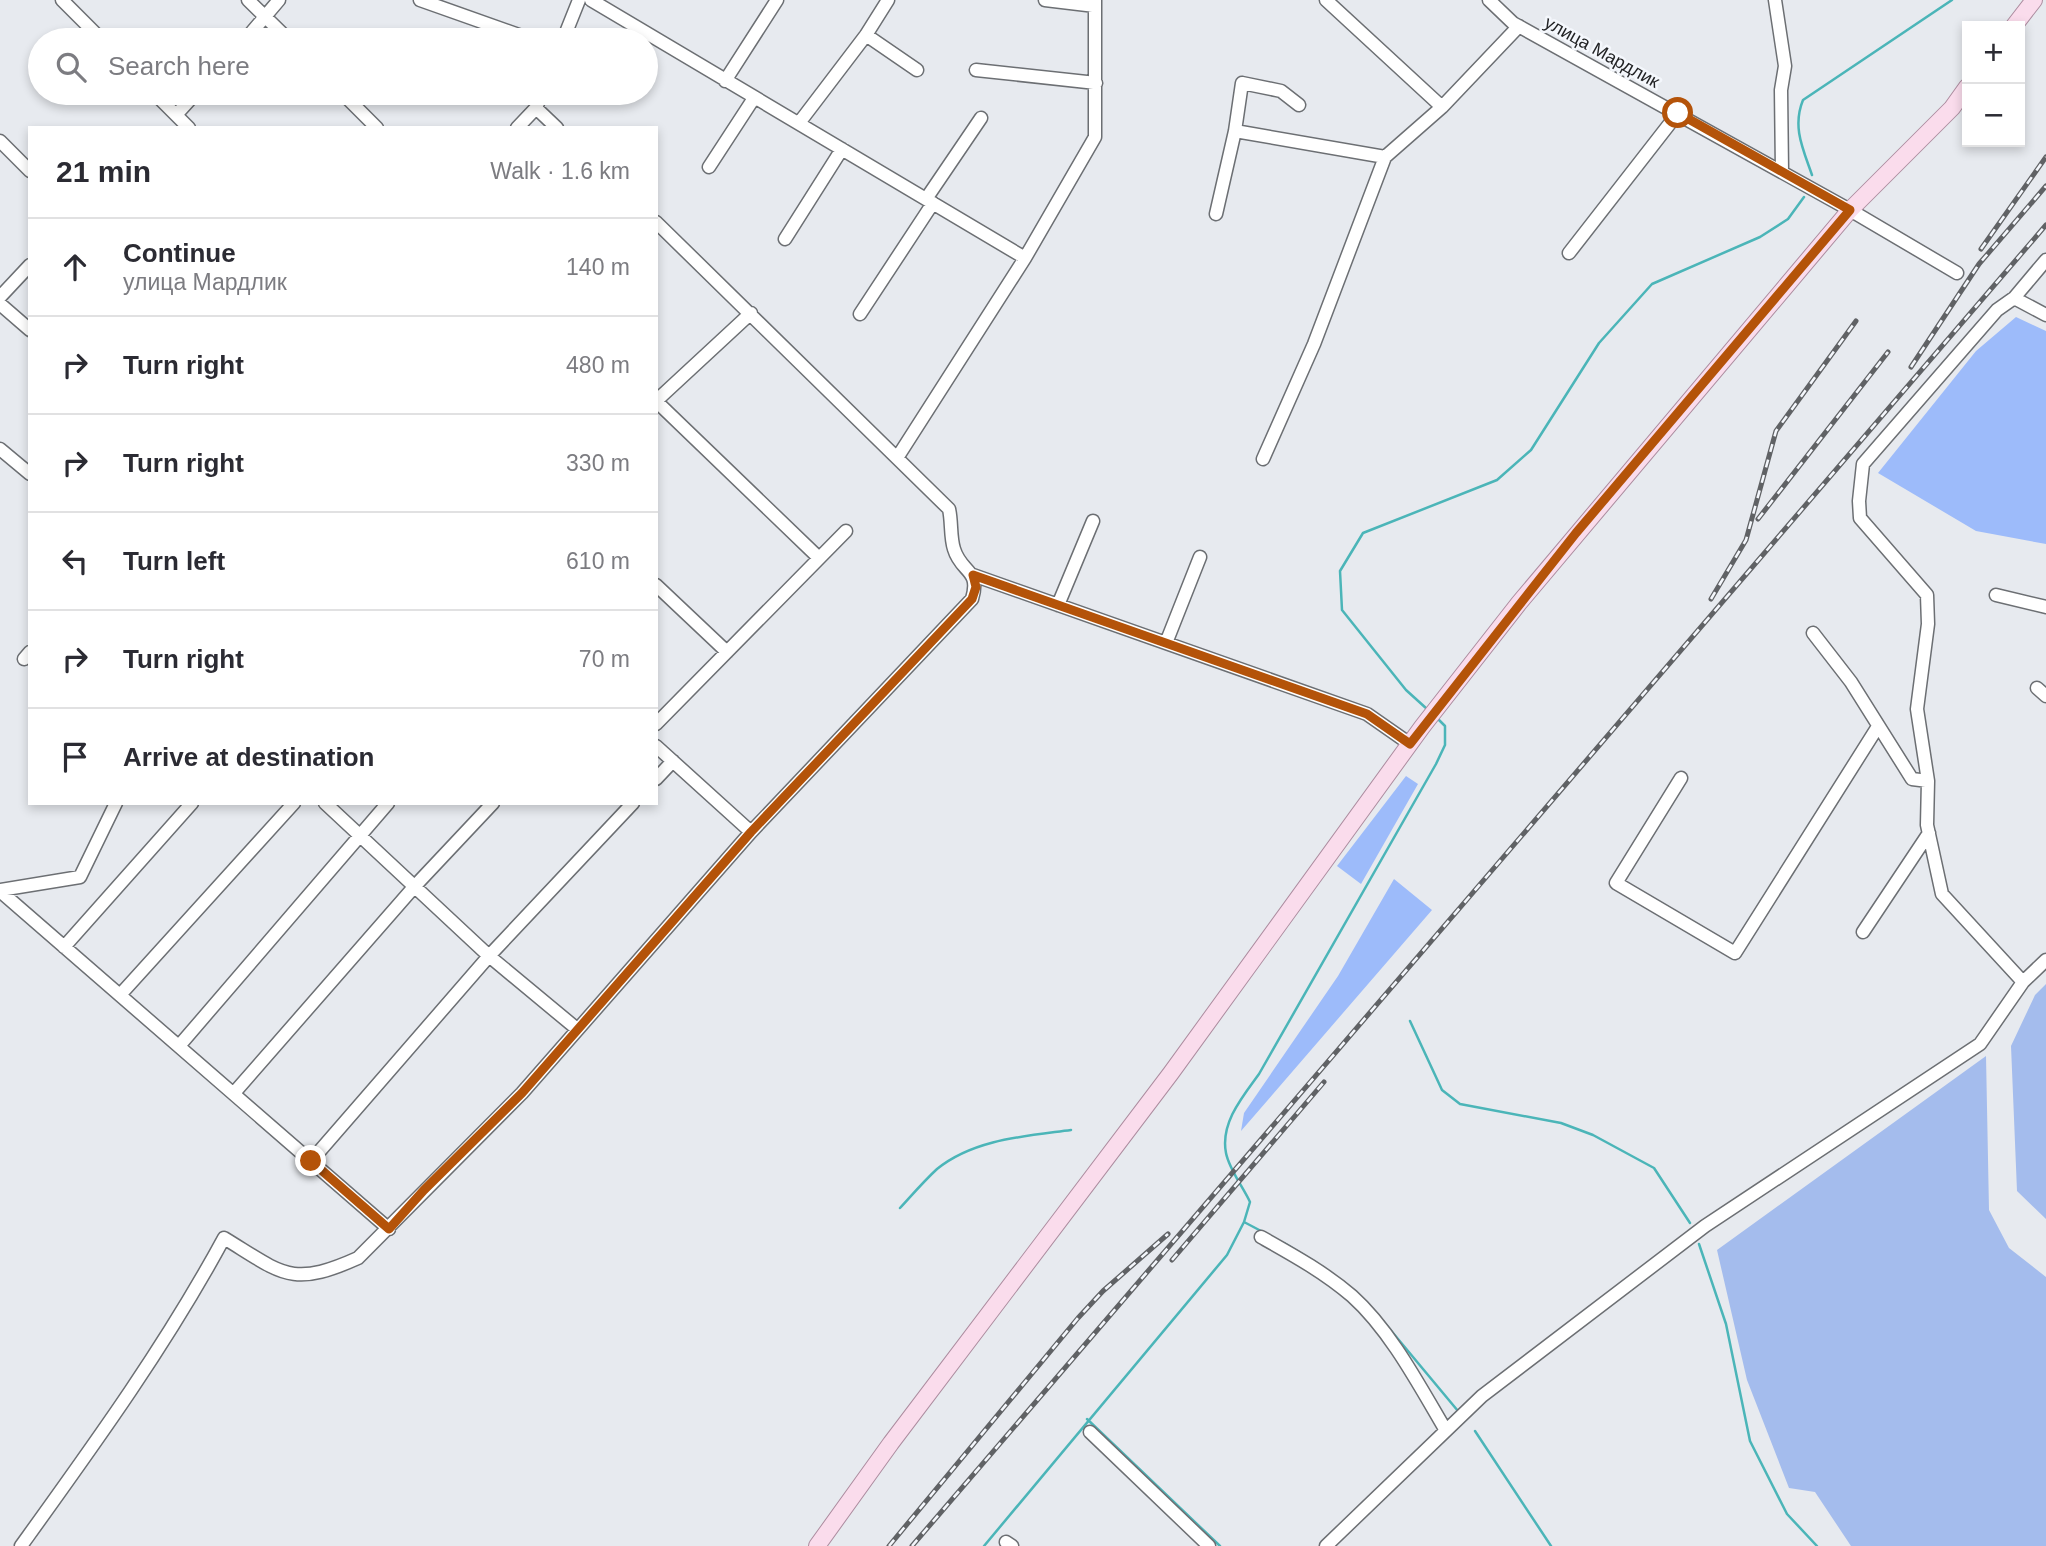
<!DOCTYPE html>
<meta charset="utf-8">
<style>
body{margin:0;font-family:Helvetica,sans-serif;background:#f7f7f7;color:#2b2b33}
.controls{position:absolute;right:21px;top:21px;display:grid;overflow:hidden;border-radius:0px;box-shadow:0 4px 10px #0003}
.controls button{width:63px;height:63px;display:grid;place-items:center;padding:0;border:0;border-bottom:2px solid #e1e1e2;background:#fff;color:#2b2b33;font:35px sans-serif}
.stop{position:absolute;width:21px;height:21px;margin:-16px;border:5px solid #b45309;border-radius:50%;background:#fff}
.stop.end{background:#b45309;border-color:#fff;box-shadow:0 2px 7px #0008}
.list{margin:0;padding:0;list-style:none}
h2{display:flex;justify-content:space-between;align-items:center;height:91px;margin:0;padding:0 28px;font-size:30px}
h2 small{font-size:23px;font-weight:400;color:#7c7c81}
.list li{display:grid;grid-template-columns:46px 1fr auto;gap:21px;align-items:center;box-sizing:border-box;height:98px;padding:0 28px;border-top:2px solid #e1e1e2}
.list b{display:block;font-size:26px;white-space:nowrap}
.list p{margin:0;font-size:23px;white-space:nowrap;color:#7c7c81}
.list em{font-size:23px;font-style:normal;color:#7c7c81}
.icon{flex:none;width:38px;height:38px;fill:none;stroke:currentColor;stroke-width:2;stroke-linecap:round;stroke-linejoin:round}
.map{position:relative;flex:none;width:2046px;height:1546px;overflow:hidden}
.search{position:absolute;background:#fff;box-shadow:0 4px 10px #0003;left:28px;top:28px;width:630px;height:77px;display:flex;align-items:center;gap:18px;box-sizing:border-box;padding:0 24px;border-radius:38px;color:#7c7c81;font-size:26px}
.panel{position:absolute;background:#fff;box-shadow:0 4px 10px #0003;left:28px;top:126px;width:630px;height:679px;border-radius:0px}
.map>svg:first-child{display:block}
.green{fill:#a4bced}
.forest{fill:#9dbbfa}
.lines{fill:none;stroke-linecap:round;stroke-linejoin:round}
.stream{stroke:#4bb5b8;stroke-width:2.5}
.minor-casing{stroke:#6c6f73;stroke-width:15}
.major-casing{stroke:#ac8c9f;stroke-width:18}
.minor{stroke:#fff;stroke-width:12}
.major{stroke:#fadcec;stroke-width:16}
.rail-casing{stroke:#606265;stroke-width:5}
.rail{stroke:#f4f7fc;stroke-width:2.5;stroke-dasharray:8;stroke-linecap:butt}
.route{stroke:#b45309;stroke-width:9}
.labels{text-anchor:middle;dominant-baseline:central;stroke-width:5;stroke-linejoin:round;paint-order:stroke}
.street-label{font-size:18px;fill:#222325;stroke:#f4f7fc}
</style>
<div class="map">
<svg width="2046" height="1546" viewBox="0 0 2046 1546">
<rect width="100%" height="100%" fill="#e7eaef"/>
<path class="green" d="M2046,984v235l-29,-28 -6,-145 24,-51z
M1986,1056l3,154 20,38 37,29v269h-195l-36,-54 -26,-4 -42,-108 -30,-130z"/>
<path class="forest" d="M2016,317l30,14v213l-70,-13 -98,-58 98,-122z
M1406,776l12,8 -57,100 -24,-18z
M1394,879l38,31 -191,221 3,-18 94,-137z"/>
<g class="lines">
<path class="stream" d="M1812,175c-9,-26 -20,-48 -9,-75l149,-100
M1427,709l-21,-19 -64,-80 -2,-39 23,-38 134,-53 34,-30 68,-107 53,-59 108,-47 28,-18 16,-22
M1410,1021l32,69 18,14 101,19 32,12 61,33 36,55
M900,1208c12,-13 24,-27 37,-39 37,-30 89,-33 134,-39
M1244,1222l19,10
M1284,1243l33,20
M1699,1244l27,80 24,117 37,73 30,32
M1383,1321l75,90
M1087,1419l133,127
M1475,1431l76,115
M984,1546l243,-291 17,-33 6,-20c-7,-15 -21,-33 -24,-49 -6,-30 17,-57 33,-79l177,-310 9,-19v-19l-8,-8"/>
<g class="minor-casing">
<path id="minor" d="M62,0l40,40
M248,0l41,40
M420,0l113,40
M591,0l434,258
M1045,0l50,6
M1326,0l116,107
M1489,0l24,23 337,187 107,63
M1775,0l10,66 -4,24 1,82
M866,35l51,35
M245,40l34,-40
M563,40l16,-40
M976,70l120,13
M725,81l52,-81
M154,93l35,35
M342,93l35,35
M536,108l21,20
M176,115l20,-22
M799,123l67,-88 22,-35
M517,128l19,-20 6,-15
M1235,131l150,26
M0,141l30,30
M709,167l45,-69
M926,199l55,-81
M1216,214l19,-83 7,-48 39,8 18,14
M785,239l57,-90
M1569,253l109,-140
M0,297l30,-32
M2014,298l32,17
M0,304l30,26
M860,314l73,-111
M656,401l163,157
M656,401l95,-88
M0,449l30,25
M897,458l128,-200 70,-121v-137
M1263,459l51,-115 71,-187 57,-50 77,-81
M973,575l394,139 43,30
M656,585l71,67
M1996,595l50,12
M1058,605l35,-84
M1813,633l38,49 61,97 16,2
M1166,643l34,-86
M24,659l6,-7
M2037,688l9,8
M656,724l190,-193
M656,746l95,86
M1681,778l-65,105 119,70 142,-225
M656,779l17,-18
M325,803l164,153 88,73
M0,890l80,-13 36,-74
M0,891l389,338
M1863,932l66,-99
M64,947l128,-144
M2023,982l-81,-88 -15,-69 1,-44 -11,-72 11,-85 -1,-29 -67,-77 -1,-17 4,-37 134,-154 17,-12 32,-38
M120,995l174,-192
M179,1046l209,-243
M234,1093l180,-206 79,-84
M311,1161l178,-205 144,-153
M1261,1237c32,18 63,35 91,59 38,34 67,89 93,133
M1090,1432l119,114
M1006,1542l6,4
M21,1546c72,-100 144,-199 203,-308 59,36 67,50 134,20l164,-165 229,-261 221,-233c9,-30 -11,-26 -18,-50 -4,-12 -2,-27 -5,-40l-293,-287
M1326,1546l156,-150 223,-170 275,-182 43,-62 23,-22"/>
</g>
<g class="major-casing">
<path id="major" d="M2014,26l20,-26
M817,1546l74,-103 280,-370 251,-346 97,-124 331,-393 102,-102 15,-21"/>
</g>
<use href="#minor" class="minor"/>
<use href="#major" class="major"/>
<g class="rail-casing">
<path id="rail" d="M1981,249l65,-92
M1911,367l68,-103 67,-78
M1758,519l130,-167
M1711,599l35,-59 30,-109 80,-110
M1172,1260l152,-178
M889,1546l189,-228 25,-27 65,-57
M912,1546l1134,-1321"/>
</g>
<use href="#rail" class="rail"/>
</g>
<g class="lines">
<path class="route" d="M311,1161l78,68 35,-39 98,-97 229,-261 221,-233 4,-12 -3,-12 394,139 43,30 166,-211 274,-323 -172,-97"/>
</g>
<g class="labels">
<g class="street-label">
<text transform="translate(1602 52) rotate(29)">улица Мардлик</text>
</g>
</g>
</svg>
<div class="controls">
<button>+</button>
<button>−</button>
</div>
<div class="stop" style="left:1678px;top:113px"></div>
<div class="stop end" style="left:311px;top:1161px"></div>
<div class="search"><svg class="icon" aria-label="search" viewBox="0 0 24 24"><circle cx="10" cy="10" r="6"/><path d="M15 15l6 6"/></svg>Search here</div>
<section class="panel">
<h2>21 min<small>Walk · 1.6 km</small></h2>
<ul class="list">
<li><svg class="icon" aria-label="ahead" viewBox="0 0 24 24"><path d="M12 20V5M6 11l6-6 6 6"/></svg><div><b>Continue</b><p>улица Мардлик</p></div><em>140 m</em></li>
<li><svg class="icon" aria-label="right" viewBox="0 0 24 24"><path d="M7 20v-9h11M14 6l5 5-5 5"/></svg><div><b>Turn right</b></div><em>480 m</em></li>
<li><svg class="icon" aria-label="right" viewBox="0 0 24 24"><path d="M7 20v-9h11M14 6l5 5-5 5"/></svg><div><b>Turn right</b></div><em>330 m</em></li>
<li><svg class="icon" aria-label="left" viewBox="0 0 24 24"><path d="M17 20v-9H6M10 6l-5 5 5 5"/></svg><div><b>Turn left</b></div><em>610 m</em></li>
<li><svg class="icon" aria-label="right" viewBox="0 0 24 24"><path d="M7 20v-9h11M14 6l5 5-5 5"/></svg><div><b>Turn right</b></div><em>70 m</em></li>
<li><svg class="icon" aria-label="arrive" viewBox="0 0 24 24"><path d="M6 21V4h12l-3 4 3 4H6"/></svg><div><b>Arrive at destination</b></div></li>
</ul>
</section>
</div>
